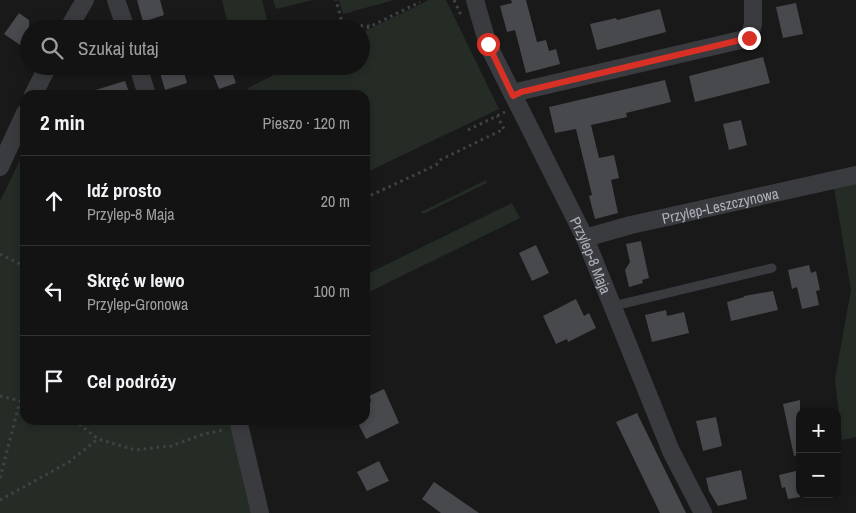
<!DOCTYPE html>
<html lang="pl">
<meta charset="utf-8">
<style>
body{margin:0;font-family:"Archivo Narrow",sans-serif;background:#202022;color:#f1f3f6}
.controls{position:absolute;right:15px;bottom:15px;display:grid;overflow:hidden;border-radius:10px;box-shadow:0 2px 8px #0003}
.controls button{width:45px;height:45px;display:grid;place-items:center;padding:0;border:0;border-bottom:1px solid #323234;background:#131314;color:#f1f3f6;font:25px sans-serif}
.stop{position:absolute;width:15px;height:15px;margin:-11px;border:4px solid #d93025;border-radius:50%;background:#fff}
.stop.end{background:#d93025;border-color:#fff;box-shadow:0 1px 5px #0008}
.list{margin:0;padding:0;list-style:none}
h2{display:flex;justify-content:space-between;align-items:center;height:65px;margin:0;padding:0 20px;font-size:21px}
h2 small{font-size:16px;font-weight:400;color:#9d9ea0}
.list li{display:grid;grid-template-columns:32px 1fr auto;gap:15px;align-items:center;box-sizing:border-box;height:90px;padding:0 20px;border-top:1px solid #323234}
.list b{display:block;font-size:19px;white-space:nowrap}
.list p{margin:0;font-size:16px;white-space:nowrap;color:#9d9ea0}
.list em{font-size:16px;font-style:normal;color:#9d9ea0}
.icon{flex:none;width:28px;height:28px;fill:none;stroke:currentColor;stroke-width:2;stroke-linecap:round;stroke-linejoin:round}
.map{position:relative;flex:none;width:856px;height:513px;overflow:hidden}
.search{position:absolute;background:#131314;box-shadow:0 2px 8px #0003;left:20px;top:20px;width:350px;height:55px;display:flex;align-items:center;gap:12px;box-sizing:border-box;padding:0 18px;border-radius:28px;color:#9d9ea0;font-size:19px}
.panel{position:absolute;background:#131314;box-shadow:0 2px 8px #0003;left:20px;top:90px;width:350px;height:335px;border-radius:15px}
.map>svg:first-child{display:block}
.green{fill:#252c26}
.building{fill:#48494d}
.lines{fill:none;stroke-linecap:round;stroke-linejoin:round}
.path{stroke:#404246;stroke-width:3;stroke-dasharray:2.5 4;stroke-linecap:butt}
.lane{stroke:#3a3b3f;stroke-width:9}
.street{stroke:#3a3b3f;stroke-width:18}
.route{stroke:#d93025;stroke-width:6}
.labels{text-anchor:middle;dominant-baseline:central;stroke-width:4;stroke-linejoin:round;paint-order:stroke}
.street-label{font-size:15px;fill:#adb1b9;stroke:#141415}
</style>
<div class="map">
<svg width="856" height="513" viewBox="0 0 856 513">
<rect width="100%" height="100%" fill="#19191a"/>
<path class="green" d="M222,0h40l7,29h-40z
M273,0h40l-37,9z
M339,0h55l-51,14z
M429,0h17l53,109 -134,64v-78h-114l-3,-7 44,-22h69v-33z
M25,150v270h208l19,93h-252v-312z
M486,180l1,3 -64,31 -2,-2z
M856,181v256l-14,3 -7,-61 16,-89 -17,-103z
M512,203l8,15 -155,76v-19z"/>
<path class="building" d="M137,0h23l4,15 -21,7z
M511,0h15l11,42 9,-2 3,11 7,-2 4,15 -34,9 -11,-43 -8,2 -7,-26 12,-3z
M796,3l7,31 -20,4 -7,-31z
M660,9l6,23 -69,18 -7,-26 26,-6 1,2z
M19,13l10,7v31l-25,-17z
M763,57l7,26 -75,19 -6,-26z
M158,66h24l5,17 -22,7z
M210,66h20l6,17 -17,6z
M665,80l6,22 -45,11 1,4 -36,8 8,33 15,-3 5,23 -8,2 7,33 -23,6 -6,-23 3,-1 -16,-66 -21,4 -6,-26z
M125,81l5,14h-40l-1,-3z
M741,120l6,25 -18,5 -6,-26z
M641,241l8,37 -7,2 1,3 -14,4 -4,-17 5,-8 -4,-18z
M536,245l13,28 -17,8 -13,-28z
M809,265l2,8 5,-2 4,19 -4,1 3,14 -17,4 -5,-22 -5,2 -4,-19z
M773,291l5,19 -47,11 -4,-19 17,-5v-1z
M576,299l8,17 5,-3 7,15 -28,14 -1,-3 -11,5 -13,-28z
M666,310l1,6 17,-4 5,21 -37,9 -7,-27z
M384,389l15,34 -33,16 -7,-14 6,-5 6,-20 -2,-4z
M800,400v55l-6,1 -11,-52z
M637,413l49,100h-26l-44,-91z
M716,417l6,29 -19,5 -7,-30z
M379,461l10,20 -22,10 -10,-19z
M741,470l6,29 -29,7 -9,-15 -3,-13z
M800,470v27l-12,2 -3,-12 -3,1 -3,-13z
M434,482l45,31h-38l-19,-14z"/>
<g class="lines">
<path class="path" d="M454,0l7,15
M341,25l29,1
M335,29l4,-2 3,-5 -6,-22
M361,31l59,-29
M274,66l4,5 11,-5
M242,68l8,-2
M468,130l37,-18
M365,198l71,-33 4,-5 64,-31 -7,-13
M0,254l20,10 5,4
M0,396l25,6
M74,420l24,19 37,11 36,-4 33,-12 20,-4
M0,478l25,-96
M0,500l69,-38 29,-23"/>
<path class="lane" d="M614,309l8,-5 150,-36"/>
<g class="street">
<path d="M116,0l10,29"/>
<path id="s1" d="M475,0l13,45 97,193 86,213 32,62"/>
<path d="M68,29l17,-29"/>
<path d="M138,66l9,29"/>
<path d="M33,95l15,-29"/>
<path d="M513,95l8,-4 228,-53 4,-14v-24"/>
<path d="M0,167l25,-54"/>
<path id="s2" d="M585,238l46,-13 225,-50"/>
<path d="M238,420l22,93"/>
</g>
</g>
<g class="lines">
<path class="route" d="M488,44l25,52 8,-4 228,-54"/>
</g>
<g class="labels">
<g class="street-label">
<text stroke="none"><textPath href="#s2" startOffset="139">Przylep-Leszczynowa</textPath></text>
<text stroke="none"><textPath href="#s1" startOffset="281">Przylep-8 Maja</textPath></text>
</g>
</g>
</svg>
<div class="controls">
<button>+</button>
<button>−</button>
</div>
<div class="stop" style="left:488px;top:44px"></div>
<div class="stop end" style="left:749px;top:38px"></div>
<div class="search"><svg class="icon" aria-label="search" viewBox="0 0 24 24"><circle cx="10" cy="10" r="6"/><path d="M15 15l6 6"/></svg>Szukaj tutaj</div>
<section class="panel">
<h2>2 min<small>Pieszo · 120 m</small></h2>
<ul class="list">
<li><svg class="icon" aria-label="ahead" viewBox="0 0 24 24"><path d="M12 20V5M6 11l6-6 6 6"/></svg><div><b>Idź prosto</b><p>Przylep-8 Maja</p></div><em>20 m</em></li>
<li><svg class="icon" aria-label="left" viewBox="0 0 24 24"><path d="M17 20v-9H6M10 6l-5 5 5 5"/></svg><div><b>Skręć w lewo</b><p>Przylep-Gronowa</p></div><em>100 m</em></li>
<li><svg class="icon" aria-label="arrive" viewBox="0 0 24 24"><path d="M6 21V4h12l-3 4 3 4H6"/></svg><div><b>Cel podróży</b></div></li>
</ul>
</section>
</div>
